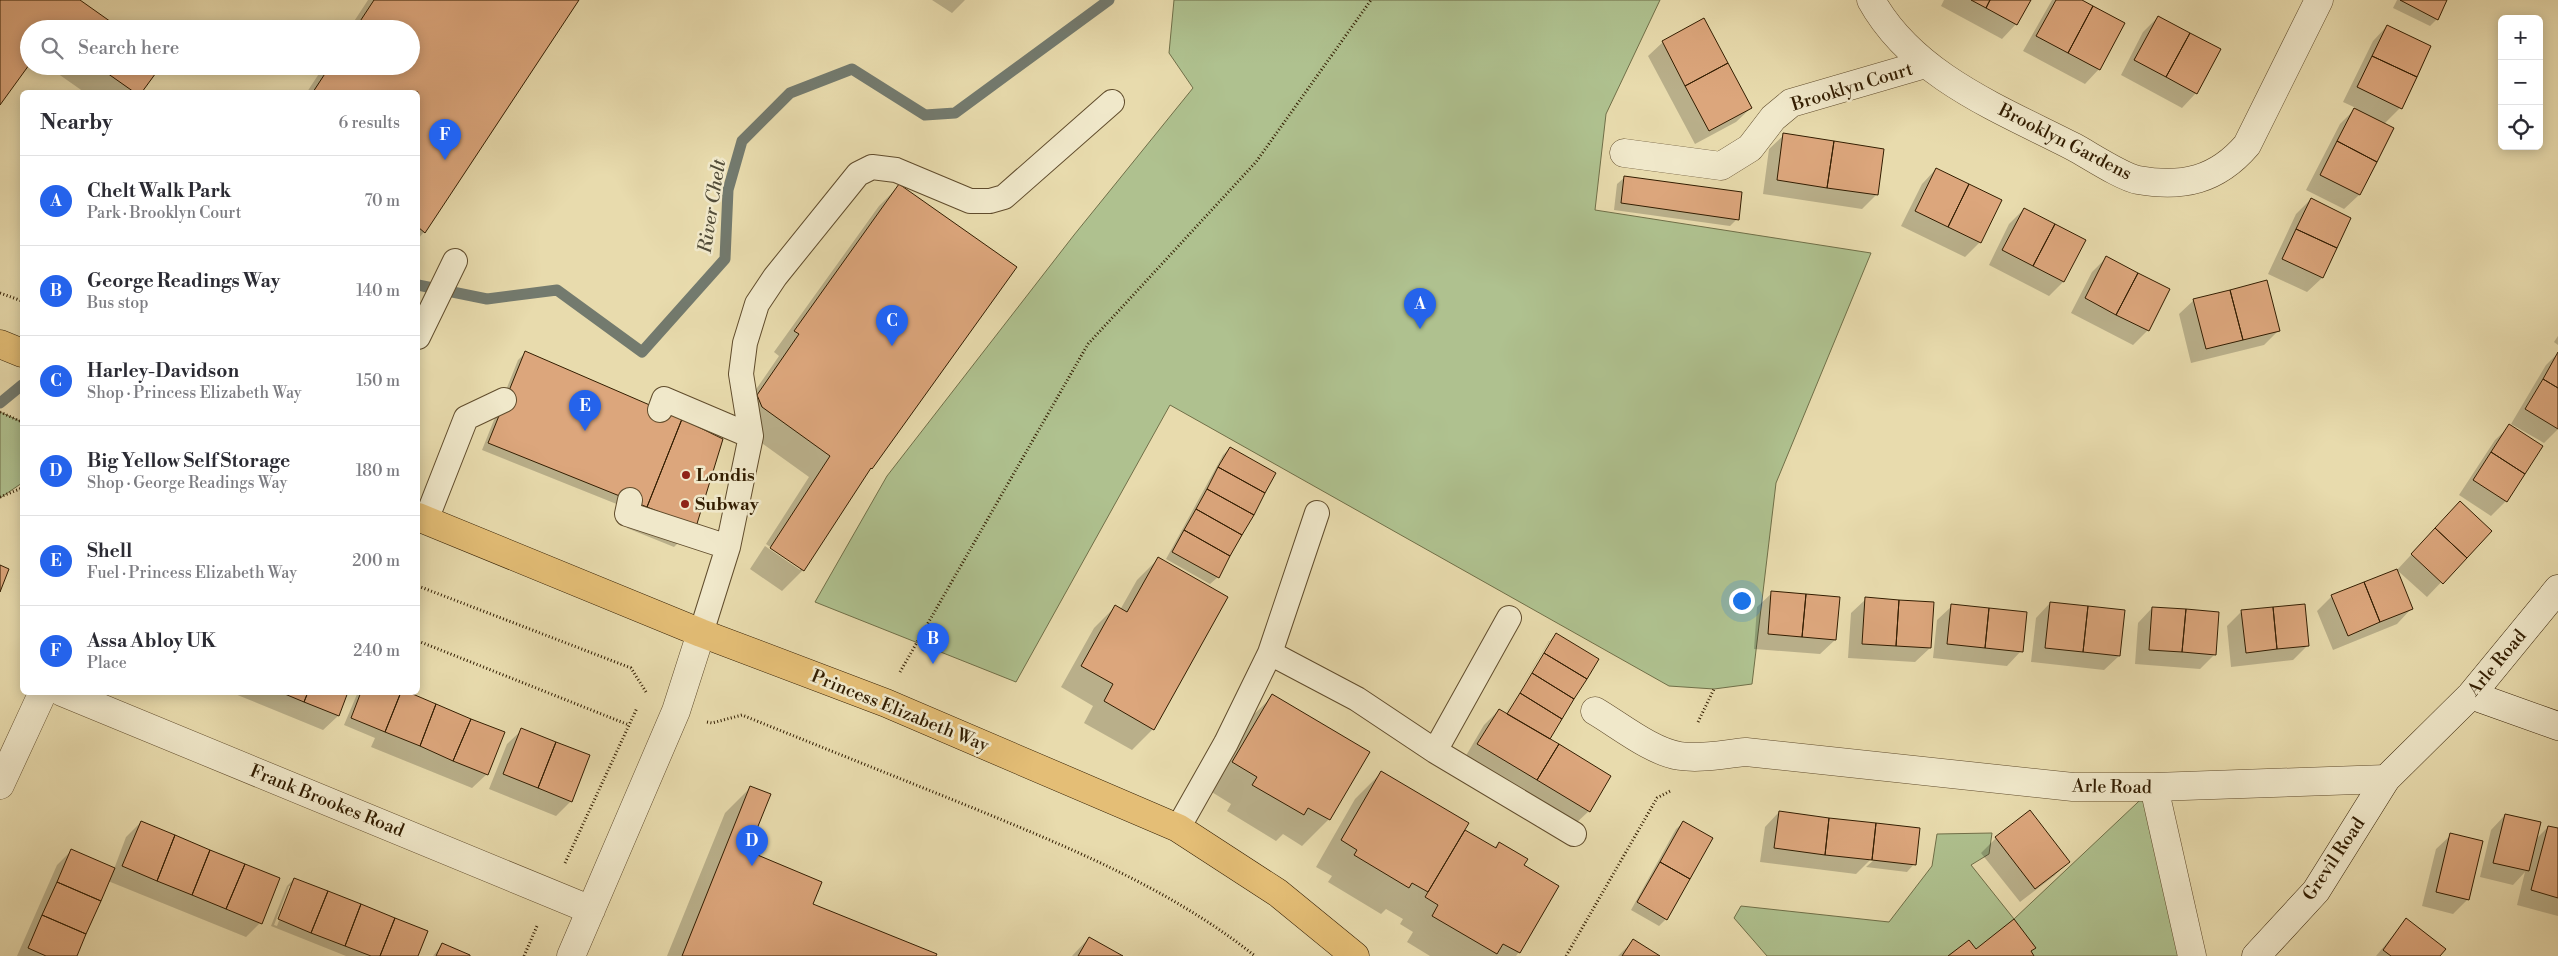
<!DOCTYPE html>
<meta charset="utf-8">
<style>
body{margin:0;font-family:"Libre Bodoni",serif;background:#f2f2f3;color:#2b2b33}
.controls{position:absolute;right:15px;top:15px;display:grid;overflow:hidden;border-radius:8px;box-shadow:0 2px 12px #0003}
.controls button{width:45px;height:45px;display:grid;place-items:center;padding:0;border:0;border-bottom:1px solid #e1e1e2;background:#fff;color:#2b2b33;font:25px sans-serif}
.you{position:absolute;left:1741px;top:600px;width:18px;height:18px;margin:-12px;border:4px solid #fff;border-radius:50%;background:#1a73e8;box-shadow:0 0 0 8px #1a73e833}
.badge{display:grid;place-items:center;width:32px;height:32px;border-radius:50%;background:#2563eb;color:#fff;font-size:16px;font-weight:700}
.pin{position:absolute;translate:-50% -41px;filter:drop-shadow(0 1px 2px #0008)}
.pin::after{content:'';position:absolute;top:26px;width:18px;height:15px;background:inherit;clip-path:polygon(0 0,100% 0,50% 100%)}
.list{margin:0;padding:0;list-style:none}
h2{display:flex;justify-content:space-between;align-items:center;height:65px;margin:0;padding:0 20px;font-size:21px}
h2 small{font-size:16px;font-weight:400;color:#7c7c81}
.list li{display:grid;grid-template-columns:32px 1fr auto;gap:15px;align-items:center;box-sizing:border-box;height:90px;padding:0 20px;border-top:1px solid #e1e1e2}
.list b{display:block;font-size:19px;white-space:nowrap}
.list p{margin:0;font-size:16px;white-space:nowrap;color:#7c7c81}
.list em{font-size:16px;font-style:normal;color:#7c7c81}
.icon{flex:none;width:28px;height:28px;fill:none;stroke:currentColor;stroke-width:2;stroke-linecap:round;stroke-linejoin:round}
.map{position:relative;flex:none;width:2558px;height:956px;overflow:hidden}
.search{position:absolute;background:#fff;box-shadow:0 2px 12px #0003;left:20px;top:20px;width:400px;height:55px;display:flex;align-items:center;gap:12px;box-sizing:border-box;padding:0 18px;border-radius:28px;color:#7c7c81;font-size:19px}
.panel{position:absolute;background:#fff;box-shadow:0 2px 12px #0003;left:20px;top:90px;width:400px;height:605px;border-radius:8px}
.map>svg:first-child{display:block}
.green{fill:#afc18f;stroke:#706f48}
.shadow{fill:#0003;fill-rule:evenodd}
.lines{fill:none;stroke-linecap:round;stroke-linejoin:round}
.stream{stroke:#737a6e;stroke-width:11}
.building{fill:#dca67c;stroke:#321d01}
.lane-casing{stroke:#604c2c;stroke-width:26}
.street-casing{stroke:#604c2c;stroke-width:29}
.secondary-casing{stroke:#321d01;stroke-width:29}
.primary-casing{stroke:#321d01;stroke-width:29}
.path{stroke:#321d01;stroke-width:3;stroke-dasharray:1 2.5;stroke-linecap:butt}
.lane{stroke:#f0e8ca;stroke-width:24}
.street{stroke:#f0e8ca;stroke-width:28}
.secondary{stroke:#f0e8ca;stroke-width:28}
.primary{stroke:#e4be76;stroke-width:28}
.poi-dot{fill:#8f2418;stroke:#f0e8ca;stroke-width:2}
.labels{text-anchor:middle;dominant-baseline:central;stroke-width:5;stroke-linejoin:round;paint-order:stroke}
.street-label{font-size:18px;fill:#321d01;stroke:#f0e8ca}
.poi-label{font-size:18px;font-weight:bold;fill:#321d01;stroke:#f0e8ca;text-anchor:start}
.water-label{font-size:19px;font-style:italic;fill:#524c38;stroke:#f0e8ca}
</style>
<div class="map">
<svg width="2558" height="956" viewBox="0 0 2558 956">
<rect width="100%" height="100%" fill="#e8dbad"/>
<filter id="stains"><feTurbulence type="fractalNoise" baseFrequency=".004" numOctaves="4"/><feColorMatrix values="0 0 0 0 .2 0 0 0 0 .09 0 0 0 0 .02 0 0 0 .5 -.17"/></filter>
<radialGradient id="worn" r=".72"><stop offset=".6" stop-color="#630" stop-opacity="0"/><stop offset="1" stop-color="#630" stop-opacity=".3"/></radialGradient>
<path class="green" d="M1174,0h486l-54,114 -11,96 276,43 -95,230 -24,201 -38,5 -45,-3 -499,-281 -154,277 -201,-80 72,-126 187,-241 119,-147 -24,-35z
M0,412l22,10v61l-22,15z
M2154,787l38,169h-425l-33,-38 7,-12 148,16 43,-56 5,-32 55,-1 -3,21 -18,11 43,54z"/>
<path class="shadow" d="M368,0h209l-153,232 -6,7v-147h-111l17,-26h87v-37h-62z
M932,0h33l-13,13z
M1944,0h85l-13,24 -14,15 -61,-33z
M2052,0h28l19,69 -14,15 -62,-33z
M2397,0h49l-9,19 -7,7 -37,-18z
M2158,17l38,76 -14,15 -61,-33 22,-43z
M2387,26l13,82 -16,16 8,4 -33,67 -15,14 -38,-19 34,-66 16,-16 -13,-6 30,-61z
M1663,42l88,66 -15,14 -41,22 -47,-88z
M47,66h112l-19,26h-56z
M1784,135l99,15 -7,45 -14,14 -99,-15 6,-45z
M1936,169l44,73 -15,15 -64,-31 21,-42z
M1625,177l112,42 -7,7 -116,-16 3,-26z
M900,185l-29,283 -7,7 -61,95 -21,21 -32,-22 15,-23 35,24v-3l-34,-23 43,-67 -68,-49 -4,-11 42,-61 -5,-4 105,-146z
M2311,199l39,19 -28,60 -15,14 -39,-18 28,-60z
M2024,209l61,31 -22,42 -14,14 -60,-31 20,-41z
M2106,258l63,32 -21,40 -15,15 -62,-32 21,-41z
M2194,300l85,30 -15,15 -73,18 -12,-49z
M2558,336v9l-4,-3z
M525,353l170,173 -21,21 -47,-19 7,-17 -152,-61 36,-90z
M2558,353v76l-14,14 -33,-19 35,-59z
M2510,426l-4,75 -15,15 -32,-21 36,-55z
M1230,448l-12,129 -8,7 -44,-25 57,-104z
M2446,517l44,14 -63,66 -30,-27z
M1158,559l-5,170 -21,21 -48,-27 9,-17 -32,-19 33,-59 21,-21 5,3 17,-30z
M1772,593l63,47 -15,14 -66,-5 3,-42z
M2332,596l79,13 -14,15 -64,26 -16,-39z
M1866,599l64,49 -15,14 -67,-4 3,-45z
M2050,603l69,53 -15,14 -73,-8 5,-44z
M1952,606l69,45 -14,15 -74,-8 4,-38z
M2152,608l66,5 -4,42 -14,14 -65,-5 3,-41z
M2242,611l65,35 -14,14 -62,7 -4,-41z
M1556,635l-7,103 40,73 -15,14 -110,-66 20,-34 15,-15 6,4 44,-72zM1549,641h3l-47,79 -2,-2z
M230,692h117l-9,24 -15,14z
M358,692h47l82,82 -15,14 -101,-41 4,-9 -31,-13z
M1273,696l95,56 -39,67 -27,27 -19,-12 -7,7 -49,-30 4,-7 -24,-15 39,-67z
M522,730l49,71 -15,15 -67,-27 18,-45z
M1381,773l82,57 31,18 5,-5 24,22 -4,87 -3,4h-86l-23,-14 6,-10 -13,-8 3,-5 -17,-10 -5,5 -53,-32 4,-6 -16,-9 39,-68z
M751,787l-5,65 65,53 124,51h-268l58,-143z
M1779,812l135,52 -7,8 -41,-5 9,-8h-4l-15,15 -96,-12 5,-35z
M2030,812l38,50 -14,14 -34,26 -39,-49 15,-15z
M2505,815l30,25 13,-13 10,3v86l-41,-11 8,-33 -12,13 -33,-8 11,-47z
M141,822l119,101 -14,14 -138,-56 -33,75h-58l40,-91 15,-15 42,19 12,-32z
M1684,822l-18,97 -7,7 -28,-16 45,-81z
M2451,835l17,64 -15,15 -31,-8 14,-57z
M294,879l123,77h-71l-75,-30 16,-40zM289,886h3l-15,40 -3,-1z
M2406,920l33,36h-63z
M1089,938l32,18h-49z
M1633,941l24,15h-39z
M442,945l28,11h-37z"/>
<g class="lines">
<path class="stream" d="M418,285l69,14 70,-9 85,62 83,-93 3,-69 14,-49 48,-48 62,-24 73,46 30,-2 154,-113
M0,403l22,-18"/>
</g>
<path class="building" d="M0,0h80l41,29h-92v36l-29,40z
M374,0h205l-154,233 -7,-6v-135h-105l17,-26h81v-37h-56z
M1971,0h19l-4,8z
M1990,0h41l-14,25 -31,-17z
M2056,0h26l11,6 -25,47 -32,-17z
M2400,0h47l-9,20z
M2093,6l32,17 -25,47 -32,-17z
M2158,16l32,17 -24,44 -32,-17z
M1704,18l24,45 -43,23 -23,-45z
M2387,25l44,21 -14,31 -45,-21z
M2190,33l31,16 -24,45 -31,-17z
M2372,56l45,21 -15,32 -45,-22z
M1728,63l24,45 -43,23 -24,-45z
M97,66h64l-19,26h-8z
M2354,108l40,20 -17,34 -40,-21z
M1783,133l51,8 -7,47 -50,-8z
M1834,141l50,8 -6,46 -51,-7z
M2337,141l40,21 -17,33 -40,-20z
M1936,168l33,16 -21,43 -33,-16z
M1624,176l118,16 -3,28 -118,-17z
M899,184l118,83 -145,202 -1,-1 -67,103 -34,-23 60,-92 -68,-49 -5,-12 42,-61 -5,-3z
M1969,184l33,16 -21,43 -33,-16z
M2311,198l40,20 -14,30 -41,-19z
M2024,208l31,16 -22,42 -31,-16z
M2055,224l31,16 -22,42 -31,-16z
M2296,229l41,19 -14,30 -41,-19z
M2106,256l32,17 -22,42 -31,-17z
M2138,273l32,16 -21,42 -33,-16z
M2267,280l13,51 -37,9 -13,-50z
M2230,290l13,50 -37,9 -13,-50z
M525,351l157,68 -35,88 -159,-64z
M2558,352v36l-15,-9z
M2543,379l15,9v41l-33,-20z
M682,419l41,20 -27,88 -49,-20z
M2509,424l34,22 -18,28 -34,-22z
M1230,447l46,26 -11,20 -47,-26z
M2491,452l34,22 -18,28 -34,-22z
M1218,467l47,26 -11,22 -47,-26z
M1207,489l47,26 -12,20 -46,-26z
M2460,501l32,30 -25,27 -32,-30z
M1196,509l46,26 -12,21 -46,-26z
M2435,528l32,30 -24,26 -32,-30z
M1184,530l46,26 -11,22 -47,-26z
M1158,557l70,40 -74,133 -50,-29 9,-17 -32,-18 34,-61 12,7z
M0,565l9,4 -9,23z
M2397,569l16,40 -33,13 -16,-40z
M2364,582l16,40 -32,14 -17,-41z
M1771,591l35,3 -4,43 -34,-3z
M1806,594l34,3 -4,43 -34,-3z
M1865,597l34,3 -3,46 -34,-2z
M1899,600l35,2 -3,46 -35,-2z
M2050,602l38,4 -5,46 -38,-4z
M1951,604l38,4 -4,40 -38,-4z
M2305,604l4,42 -32,3 -4,-42z
M2088,606l37,4 -5,46 -37,-4z
M2152,607l34,2 -4,43 -33,-2z
M2273,607l4,42 -31,4 -5,-43z
M1989,608l38,4 -4,40 -38,-4z
M2186,609l33,3 -3,43 -34,-3z
M1556,633l43,26 -12,20 -43,-26z
M1544,653l43,26 -13,20 -42,-26z
M1532,673l42,26 -12,20 -42,-26z
M280,692h28l-4,10z
M308,692h40l-9,24 -35,-14z
M361,692h40l-16,40 -34,-14z
M401,692h7l28,12 -16,42 -35,-14z
M1520,693l42,26 -12,20 -43,-25z
M1272,694l98,58 -40,68 -22,-12 -4,7 -52,-30 5,-8 -25,-15z
M436,704l35,15 -18,42 -33,-15z
M1499,709l60,35 -22,36 -60,-36z
M471,719l34,13 -17,43 -35,-14z
M521,728l35,14 -18,46 -35,-14z
M556,742l34,13 -18,47 -34,-14z
M1559,744l52,32 -21,36 -53,-32z
M1381,771l88,52 -41,69 -16,-9 -3,5 -55,-33 3,-5 -16,-10z
M750,786l21,8 -23,57 74,31 -9,22 124,50 -1,2h-254z
M2030,810l40,52 -35,27 -40,-52z
M1779,811l50,7 -4,37 -51,-7z
M2505,814l36,8 -12,49 -36,-8z
M1829,818l47,5 -4,37 -47,-5z
M141,821l34,14 -18,46 -35,-15z
M1683,821l30,17 -23,41 -30,-17z
M1876,823l44,5 -4,37 -44,-5z
M2548,826l10,2v70l-27,-8z
M1465,830l31,18 3,-6 29,17 -4,6 35,21 -39,67 -17,-9 -6,10 -65,-38 6,-11 -13,-8z
M2450,833l33,8 -14,59 -33,-8z
M175,835l35,15 -18,45 -35,-14z
M71,849l44,19 -14,33 -44,-19z
M210,850l35,14 -19,45 -34,-14z
M1660,862l30,17 -23,41 -30,-18z
M245,864l35,14 -18,46 -36,-15z
M294,878l34,13 -17,42 -33,-14z
M57,882l44,19 -15,33 -44,-19z
M328,891l33,13 -16,42 -34,-13z
M361,904l34,14 -15,38h-9l-26,-10z
M42,915l44,19 -9,22h-31l-18,-8z
M395,918l33,13 -10,25h-38z
M2406,918l40,31 -6,7h-49l-8,-6z
M2014,919l22,29 -5,3 3,5h-86l21,-16 7,9z
M1089,937l34,19h-45z
M1633,939l27,17h-38z
M442,943l28,12v1h-34z"/>
<g class="lines">
<g class="lane-casing">
<path id="lane" d="M418,337l37,-76
M660,410l4,-11 87,37 -23,111 -27,86
M751,436l-10,-62 4,-31 12,-39 18,-27 83,-103 14,-7 24,3 74,31h20l14,-4 108,-95
M630,500l-3,14 101,33
M426,520l40,-102 38,-18
M1270,653l87,46 78,52 139,83
M1435,751l74,-133
M1178,828l48,-85 44,-90 47,-140"/>
</g>
<g class="street-casing">
<path id="street" d="M1871,0c42,76 129,109 203,147 15,8 48,30 64,33 45,8 79,0 109,-35l72,-145
M1624,153l97,13 29,-18 23,-30 18,-15 134,-39
M62,692l529,218
M1595,711c24,14 57,41 85,45 22,3 44,-2 66,-4l327,35h81l232,-8
M0,785l43,-93
M2154,787l38,169
M571,956l105,-245 25,-78"/>
</g>
<g class="secondary-casing">
<path id="secondary" d="M2471,695l87,31
M2256,956l60,-65 70,-112 85,-84 87,-106"/>
</g>
<g class="primary-casing">
<path id="primary" d="M0,344l22,9
M418,517l283,116 185,70 292,125 100,65 77,63"/>
</g>
<path class="path" d="M0,293l22,8
M0,412l22,10
M0,497l22,-9
M418,586l213,82 15,24
M418,641l211,84
M900,672l188,-328 168,-182 115,-162
M707,722l5,1 30,-8c79,32 157,63 236,95 97,40 194,80 277,146
M1698,722l16,-33
M565,863l72,-155
M524,956l13,-30
M1566,956l91,-158 15,-8"/>
<use href="#lane" class="lane"/>
<use href="#street" class="street"/>
<use href="#secondary" class="secondary"/>
<use href="#primary" class="primary"/>
</g>
<g class="poi-dot">
<circle cx="686" cy="475" r="5"/>
<circle cx="685" cy="504" r="5"/>
</g>
<g class="labels">
<g class="street-label">
<text transform="translate(1852 87) rotate(-17)">Brooklyn Court</text>
<text transform="translate(2065 142) rotate(27)">Brooklyn Gardens</text>
<text transform="translate(2497 663) rotate(-50)">Arle Road</text>
<text transform="translate(900 711) rotate(22)">Princess Elizabeth Way</text>
<text transform="translate(2112 787) rotate(1)">Arle Road</text>
<text transform="translate(327 801) rotate(22)">Frank Brookes Road</text>
<text transform="translate(2334 859) rotate(-56)">Grevil Road</text>
</g>
<g class="poi-label">
<text x="696" y="475">Londis</text>
<text x="695" y="504">Subway</text>
</g>
<g class="water-label">
<text transform="translate(712 206) rotate(-81)">River Chelt</text>
</g>
</g>
<rect width="100%" height="100%" filter="url(#stains)"/>
<rect width="100%" height="100%" fill="url(#worn)"/>
</svg>
<div class="controls">
<button>+</button>
<button>−</button>
<button><svg class="icon" aria-label="locate" viewBox="0 0 24 24"><circle cx="12" cy="12" r="6"/><path d="M12 2v4M12 18v4M2 12h4M18 12h4"/></svg></button>
</div>
<div class="you"></div>
<div class="pin badge" style="left:1420px;top:329px">A</div>
<div class="pin badge" style="left:933px;top:664px">B</div>
<div class="pin badge" style="left:892px;top:346px">C</div>
<div class="pin badge" style="left:752px;top:866px">D</div>
<div class="pin badge" style="left:585px;top:431px">E</div>
<div class="pin badge" style="left:445px;top:160px">F</div>
<div class="search"><svg class="icon" aria-label="search" viewBox="0 0 24 24"><circle cx="10" cy="10" r="6"/><path d="M15 15l6 6"/></svg>Search here</div>
<section class="panel">
<h2>Nearby<small>6 results</small></h2>
<ul class="list">
<li><span class="badge">A</span><div><b>Chelt Walk Park</b><p>Park · Brooklyn Court</p></div><em>70 m</em></li>
<li><span class="badge">B</span><div><b>George Readings Way</b><p>Bus stop</p></div><em>140 m</em></li>
<li><span class="badge">C</span><div><b>Harley-Davidson</b><p>Shop · Princess Elizabeth Way</p></div><em>150 m</em></li>
<li><span class="badge">D</span><div><b>Big Yellow Self Storage</b><p>Shop · George Readings Way</p></div><em>180 m</em></li>
<li><span class="badge">E</span><div><b>Shell</b><p>Fuel · Princess Elizabeth Way</p></div><em>200 m</em></li>
<li><span class="badge">F</span><div><b>Assa Abloy UK</b><p>Place</p></div><em>240 m</em></li>
</ul>
</section>
</div>
